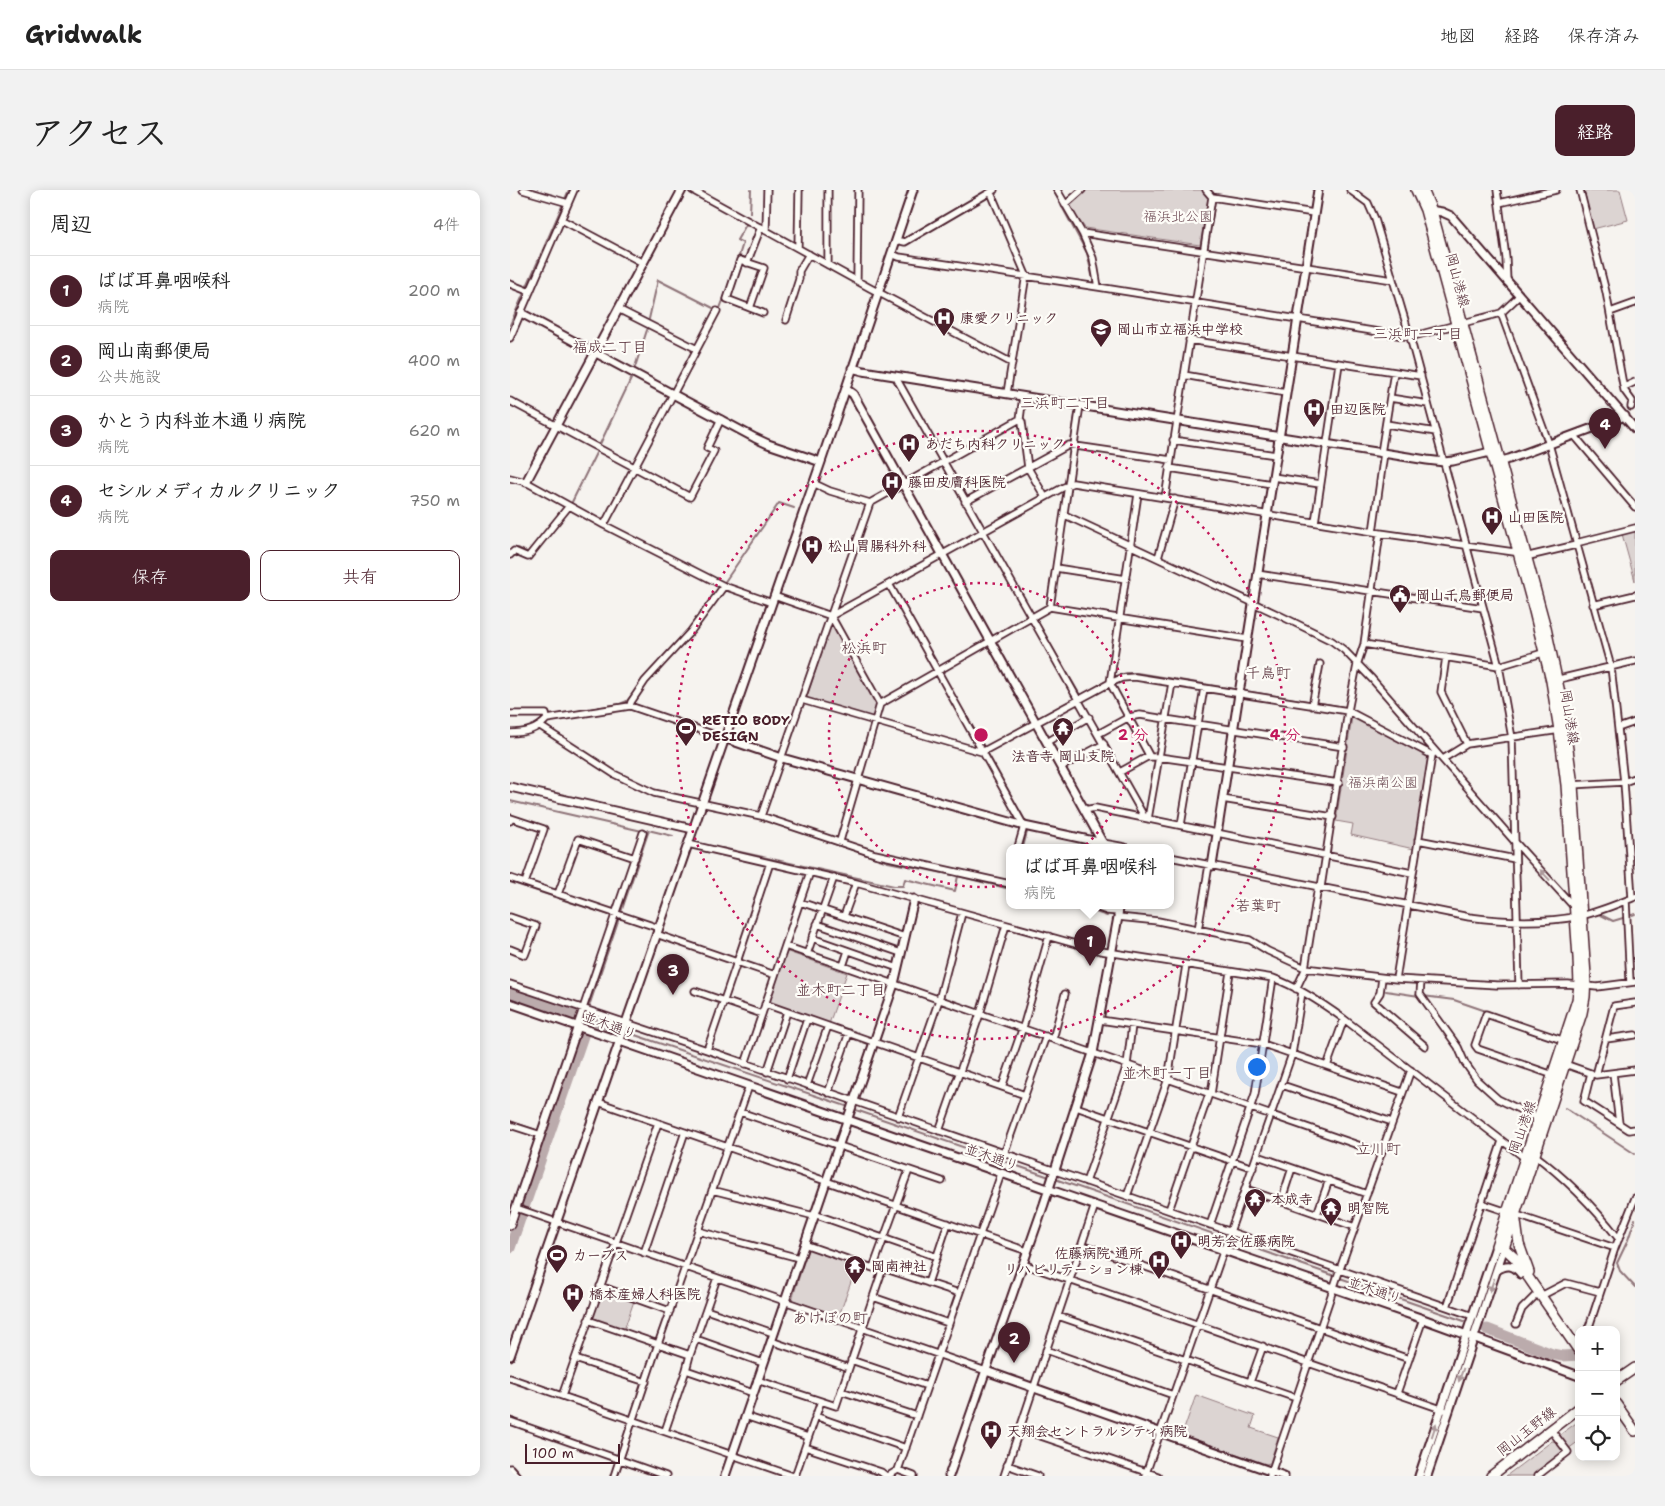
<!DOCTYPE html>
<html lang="ja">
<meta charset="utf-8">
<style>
body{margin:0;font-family:"Shantell Sans","Klee One",sans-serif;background:#f2f2f2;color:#222}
.controls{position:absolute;right:15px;bottom:15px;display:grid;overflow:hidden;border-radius:10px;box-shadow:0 2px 12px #0003}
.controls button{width:45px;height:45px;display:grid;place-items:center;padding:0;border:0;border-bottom:1px solid #e0e0e0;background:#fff;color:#222;font:25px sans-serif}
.scale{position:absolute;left:15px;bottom:12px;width:95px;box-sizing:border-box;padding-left:5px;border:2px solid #4a1f2b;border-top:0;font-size:14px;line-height:18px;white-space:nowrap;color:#4a1f2b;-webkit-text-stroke:4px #fdfcf7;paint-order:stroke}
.you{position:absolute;left:746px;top:876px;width:18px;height:18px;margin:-12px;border:4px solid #fff;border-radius:50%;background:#1a73e8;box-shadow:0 0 0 8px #1a73e833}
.badge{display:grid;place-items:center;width:32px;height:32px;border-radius:50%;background:#4a1f2b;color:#fff;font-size:16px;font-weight:700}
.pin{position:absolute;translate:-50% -41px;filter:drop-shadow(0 1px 2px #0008)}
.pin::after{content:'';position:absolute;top:26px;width:18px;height:15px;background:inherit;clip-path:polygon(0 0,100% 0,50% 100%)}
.popup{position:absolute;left:496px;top:654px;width:168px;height:65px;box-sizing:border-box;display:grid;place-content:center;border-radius:10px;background:#fff;filter:drop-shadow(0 1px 4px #0005);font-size:16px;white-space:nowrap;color:#767676}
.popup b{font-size:19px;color:#222}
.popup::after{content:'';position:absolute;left:50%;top:100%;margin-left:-10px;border:10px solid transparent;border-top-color:#fff}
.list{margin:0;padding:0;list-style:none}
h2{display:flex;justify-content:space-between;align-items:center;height:65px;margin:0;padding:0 20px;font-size:21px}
h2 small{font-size:16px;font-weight:400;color:#767676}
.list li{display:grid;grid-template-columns:32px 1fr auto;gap:15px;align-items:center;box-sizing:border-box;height:70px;padding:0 20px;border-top:1px solid #e0e0e0}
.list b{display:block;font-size:19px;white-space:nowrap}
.list p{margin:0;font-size:16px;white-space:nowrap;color:#767676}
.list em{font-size:16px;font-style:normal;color:#767676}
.actions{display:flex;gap:10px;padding:15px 20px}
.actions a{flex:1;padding:11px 0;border:1px solid #4a1f2b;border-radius:10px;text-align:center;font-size:18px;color:#4a1f2b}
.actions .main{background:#4a1f2b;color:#fff}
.icon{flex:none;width:28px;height:28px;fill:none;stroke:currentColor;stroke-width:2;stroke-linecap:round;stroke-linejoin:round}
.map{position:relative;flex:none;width:1125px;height:1286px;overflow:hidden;border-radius:10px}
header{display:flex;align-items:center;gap:30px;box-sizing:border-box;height:70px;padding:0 25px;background:#fff;border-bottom:1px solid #e0e0e0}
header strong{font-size:24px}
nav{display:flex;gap:28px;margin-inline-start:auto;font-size:18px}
.intro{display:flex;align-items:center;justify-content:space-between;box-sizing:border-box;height:120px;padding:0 30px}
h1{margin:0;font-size:35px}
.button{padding:12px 22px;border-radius:10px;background:#4a1f2b;color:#fff;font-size:18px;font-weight:700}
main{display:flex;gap:30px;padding:0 30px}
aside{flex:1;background:#fff;border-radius:10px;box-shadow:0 2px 12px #0003}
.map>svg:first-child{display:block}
.green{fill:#dcd4d2;stroke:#937a7e}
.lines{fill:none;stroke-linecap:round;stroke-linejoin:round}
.stream{stroke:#8e7378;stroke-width:2}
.river{stroke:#bbabac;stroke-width:11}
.minor-casing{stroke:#4a1f2b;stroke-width:9}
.tertiary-casing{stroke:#4a1f2b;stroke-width:11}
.primary-casing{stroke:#4a1f2b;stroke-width:12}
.minor{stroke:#fdfcf7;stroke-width:5.5}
.tertiary{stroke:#fdfcf7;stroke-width:7}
.primary{stroke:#fdfcf7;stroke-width:9}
.oneway{fill:#ac999b}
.ring{fill:none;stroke:#c2185b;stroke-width:2.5;stroke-dasharray:2.5 5}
.labels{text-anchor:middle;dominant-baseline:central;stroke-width:4.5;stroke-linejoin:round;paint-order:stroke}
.park-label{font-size:14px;fill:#6e4c55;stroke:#fdfcf7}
.street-label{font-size:14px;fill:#4a1f2b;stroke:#fdfcf7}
.poi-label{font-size:14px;font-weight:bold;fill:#4a1f2b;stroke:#fdfcf7;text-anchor:start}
.neighbourhood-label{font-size:15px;fill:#4a1f2b;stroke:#fdfcf7}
.centre{fill:#c2185b;stroke:#fdfcf7;stroke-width:2.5}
.ring-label{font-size:15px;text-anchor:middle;font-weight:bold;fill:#c2185b;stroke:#fdfcf7;stroke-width:4.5;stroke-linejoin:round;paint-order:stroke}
</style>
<header>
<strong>Gridwalk</strong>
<nav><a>地図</a><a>経路</a><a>保存済み</a></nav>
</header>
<div class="intro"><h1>アクセス</h1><a class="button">経路</a></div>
<main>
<aside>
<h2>周辺<small>4件</small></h2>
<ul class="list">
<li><span class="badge">1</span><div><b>ばば耳鼻咽喉科</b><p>病院</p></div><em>200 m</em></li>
<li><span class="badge">2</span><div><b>岡山南郵便局</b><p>公共施設</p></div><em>400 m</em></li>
<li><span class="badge">3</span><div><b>かとう内科並木通り病院</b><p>病院</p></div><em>620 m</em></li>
<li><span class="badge">4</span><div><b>セシルメディカルクリニック</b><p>病院</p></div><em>750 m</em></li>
</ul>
<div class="actions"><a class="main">保存</a><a>共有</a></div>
</aside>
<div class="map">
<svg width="1125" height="1286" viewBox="0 0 1125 1286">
<rect width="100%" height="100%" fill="#f6f3ef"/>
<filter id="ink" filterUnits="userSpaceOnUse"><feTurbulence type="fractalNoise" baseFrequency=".02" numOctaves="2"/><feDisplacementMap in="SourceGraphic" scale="10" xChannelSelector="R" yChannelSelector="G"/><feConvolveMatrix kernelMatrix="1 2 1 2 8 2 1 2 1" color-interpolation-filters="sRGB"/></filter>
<g filter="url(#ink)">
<path class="green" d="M576,0h116l6,8 -8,47 -115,-17 -17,-23z
M1074,0h36l8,30 -35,9z
M1125,341v50l-13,-47z
M321,434h2l44,78 -4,15 -2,1 -65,-18z
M842,527l75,38 2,3 -15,91 -63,-14 2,-11 -17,-3z
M278,762l59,21 -18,51 -59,-21v-3l16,-47z
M301,1058l46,17 -18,51 -47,-16 16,-51z
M95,1101l29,10 -10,29 -29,-10 -2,-4 9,-23z
M686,1205l59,21 -4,12 27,9 -8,26 -4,1 -84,-29z
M1069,1231v20l-11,8 -8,-12 1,-3z
M1042,1251l5,1 7,10 -31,24h-27z"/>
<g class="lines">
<path class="stream" d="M543,0l34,63 7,31h2
M700,0l5,5
M984,0l6,42
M55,9l4,-9
M240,23l1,-23
M697,60l8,-50
M228,69l5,-16 -6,-3 10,-17
M631,101l58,9 7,-46
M139,129l9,-39 61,31 11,-29
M0,135l53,-121
M125,177l12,-37
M561,253l5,-35
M90,254l31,-65
M556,293l4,-35
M62,312l24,-49
M6,359l2,-1 11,5
M214,393l55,-80 15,5
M534,418l3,-4 10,-62
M526,422l-3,2 47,81
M143,479l28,-32
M603,487l14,-4h10l97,16
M735,501l100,16
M571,505l25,-14
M534,525l31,-17
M37,526l73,-12 7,-3 9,-11
M477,562l39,70
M0,611l132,30
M138,642v-2l25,6
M304,647l74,25 70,14
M513,657l4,-15
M212,658l172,38h9l2,-7 50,12 3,-15 52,13
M0,692l102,34
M566,715l31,11
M1089,724l14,7 10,-3
M1122,725l3,-1
M876,801l33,5
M913,806l31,4 35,12
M75,828l63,-185
M101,838l10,3
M116,842l223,75
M1055,918l70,46
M343,919l482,167
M0,931l26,9
M36,943l3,2
M1125,1029l-7,21 -11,23 3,8 15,16
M0,1049l3,1
M830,1088l127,44
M962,1134l15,5"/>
<path class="river" d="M0,803l101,35
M0,1058l74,-215
M977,1139l65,25 10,2 17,-1"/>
<g class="minor-casing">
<path id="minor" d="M13,0l45,13
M182,0l178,98 142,75
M318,0v75
M547,0l25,43 11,25 5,29
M696,0l6,7 102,16
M840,0l18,13 7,16 35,118 89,329 13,72 7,247
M987,0l9,68 1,24
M1070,0l26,102 18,98 8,11 -1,6
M481,3l35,82 -19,118
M989,13l57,-13
M555,15l17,-15
M52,30l81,43
M256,40l1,-40
M572,43l311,47
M386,50l9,2 89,-52
M288,58l1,-58
M382,64l7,3 199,30 312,50 91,-24 18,-17
M237,73l14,-36
M347,90l1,-90
M0,94l20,8
M240,118l14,-40 -24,-8 -13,39 36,14
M108,119l79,40
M1100,122l25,-9
M991,123l48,131 62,223 13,115 8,116
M276,130l13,-41v-8l10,-17
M0,148l64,-148
M679,150l232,36
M674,185l102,18
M385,186l250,442
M1114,197l11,-5
M880,208l38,6
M0,211l180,96 24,-46 -7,-3 14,-29
M852,217l26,3
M510,229l2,3 6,46 17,29
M876,234l50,8
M1064,245l61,72
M663,250l103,15
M871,263l13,-81
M659,278l103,16
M763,287l47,7
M0,288l16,4 78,43 120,61 48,17
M303,293l17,8 40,12
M628,304l-28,189 40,74
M655,308l47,-301
M455,312l104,-57 102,15
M555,325l214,100 53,26 12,9 28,29 143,163 59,65
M805,332l24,-158
M94,335l113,-214
M863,342l11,-79
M1066,353l59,-15
M0,365l4,-4 14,6 41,-51
M1015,367l51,-12
M648,368l17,-59
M546,378l70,11
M747,384l226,34
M379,394l135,242 -6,21
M264,406l57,20 49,88
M1083,415l42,-10
M540,417l30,-202
M321,426l233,-129 9,-4 307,50 141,20
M854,454l135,22 47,-14
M936,467l-5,35 26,52
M1045,490l80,-19
M292,510l180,52 128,-69 12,-5 13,-1 213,34 84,44
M120,516l1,-4 14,-21 46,-50 33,-45
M802,516l8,-42
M0,524h36l1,5
M30,536l74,48 40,19 107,23 114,38 135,30
M1108,538l17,-6
M0,543c15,0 27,-3 37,-14l83,-13 94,32
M588,544l31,-17 11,-2 204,32
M537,552l42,-25
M933,569l24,-15 93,-14
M551,577l43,-23
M610,582l27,-15h12l180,26
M1061,595l53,-3 11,-4
M712,609l111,18
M574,620l11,-2 317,65
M251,626l109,-313 150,-84 3,-23
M638,629l24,-136
M0,631l1,-3 33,11 -19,54
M671,635l23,-137
M908,650l97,19
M330,651l40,-137 170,-97 197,32
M593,653l22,4
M178,654l168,39 245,68 172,27c25,9 49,25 71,41l182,140
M660,667l299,60c37,5 75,6 111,-1 19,-4 37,-12 55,-19
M0,688l149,50
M811,697l27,-176 9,-46 7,-21 16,-111
M48,704l20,-55 57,19
M1116,711l4,81
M290,712l105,35
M579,715l18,6 12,1
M334,726l12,-33
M0,727l26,9 -11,29 -15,-6
M608,727l40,4 92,19 18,11 37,17 91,11 101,6 71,-1 29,3 38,-5
M307,734l84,29
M688,740l11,-65
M146,744l81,28 33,-99
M302,748l86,30
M275,756l596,207
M297,764l27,-77
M333,776l5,-15
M795,778l13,-81
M872,788l-2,15 -6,9 51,44
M886,789l36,-224 3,-3
M911,791l-1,13 38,53 7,16 12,17 21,19 41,20
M0,794l197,66 766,266
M786,799l10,-21
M185,801l67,23
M255,814l260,91
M590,830l163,24 139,48
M67,836l66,-193
M543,849l12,-45
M1096,849l29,-4
M197,860l30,-88 38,13
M1052,873l34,12 39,-5
M235,874l65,-192
M817,876l17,-47
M257,882l20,-60
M1081,883l-7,28 45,29 6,-1
M1103,883l6,50
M1086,885l18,-69 21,-3
M1046,886l-78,-27 -3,-4 11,-31 79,27
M277,889l20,-60
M658,889l18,-114
M297,895l21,-59
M772,895l110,37
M492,897l22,-63 25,-88
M318,903l21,-60
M701,904l19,-122
M88,912l429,149
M566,917l177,61
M230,922l202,69
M388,927l41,-117 23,-87
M0,935l31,10
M429,941l41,-117 26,-89
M1022,963c34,25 62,54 87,86
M494,964l42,-118
M748,966l109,38
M576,992l41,-117 5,-40
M736,999l109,38
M202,1000l102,26
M617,1006l41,-117
M771,1012l11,-34
M971,1013l134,45
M6,1018l470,163
M659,1020l40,-116
M304,1024l123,43
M807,1024l12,-34
M700,1035l45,-131 18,-116
M188,1041l101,27
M294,1054l69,24
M573,1055l326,114
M134,1063l41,-121
M513,1074l421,146
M372,1081l1,-3 76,25
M418,1093l20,-60
M90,1096l70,25
M1031,1106l25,-13 34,9
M363,1107l75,26
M937,1117l55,-166
M196,1120l67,23
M548,1126l238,82
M78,1130l102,35 -4,15 67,23
M1006,1134l6,-15 16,-16
M1078,1140l27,-82 20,-50
M186,1149l67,24
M261,1151l78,27
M536,1160l127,45
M180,1165l27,-77
M65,1169l71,23
M341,1170l76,26
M0,1188l283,98
M247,1190l79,26 46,-135 -9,-3 36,-98
M740,1192l13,-36
M331,1201l76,25
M887,1203l26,-74
M52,1206l96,-273
M235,1226l63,21
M305,1226l91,32
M0,1231l156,55
M510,1239l138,47
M155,1241l21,-61
M295,1257l76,25 5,4
M497,1275l31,11
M388,1280l103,-296
M104,1286l44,-132 91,-258
M285,1286l26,-75
M378,1286l10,-6 16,6
M494,1286l91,-271
M635,1286l147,-422 10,-62
M760,1286l71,-210 70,-196
M1027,1286l31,-24 -17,-22"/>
</g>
<g class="tertiary-casing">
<path id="tertiary" d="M919,20l13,2 9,4 184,213
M11,123l234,125 13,6 53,18
M342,178l11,3 564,89 17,2 9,-1 37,-9h6
M336,199l7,5 10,18 242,435
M985,270l6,1 8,-2 116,-43
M16,292l156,-292
M214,548l58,20 242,68 79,17
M0,597l183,42
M702,676l106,-676
M0,813l913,316 156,57
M0,1035l68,-199
M987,1080c9,-6 17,-6 24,4
M0,1166l311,-894 92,-272
M476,1181l298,105
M0,1279l6,7
M215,1286l169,-492 20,-85
M439,1286l95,-272 49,-151 25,-136 1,-12
M909,1286l77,-230
M917,1286l77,-228"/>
</g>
<g class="primary-casing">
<path id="primary" d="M906,0l9,20 109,401 17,70 8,49 7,55 12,173 1,27 -2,15 -81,246 8,2 11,10 64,93
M913,0l9,21 114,417 14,65 13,92 13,191 -1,21 -3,16 -78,235
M1005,1024l4,30 10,28
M1106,1191l19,-13
M1106,1214l19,27
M981,1286l88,-68"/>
</g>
<use href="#minor" class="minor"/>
<use href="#tertiary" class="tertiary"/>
<use href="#primary" class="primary"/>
</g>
<defs><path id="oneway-solid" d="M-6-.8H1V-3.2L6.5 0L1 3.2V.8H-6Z" transform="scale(1.25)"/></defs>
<g class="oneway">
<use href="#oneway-solid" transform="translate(1035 685) rotate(-133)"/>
<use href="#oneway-solid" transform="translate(982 1095) rotate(109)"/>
<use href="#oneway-solid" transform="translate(951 1185) rotate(109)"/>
<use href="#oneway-solid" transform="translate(924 1240) rotate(-72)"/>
</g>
</g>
<g class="ring">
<circle cx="471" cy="545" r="152"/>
<circle cx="471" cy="545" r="304"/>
</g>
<defs>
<g id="hospital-pin" transform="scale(1.125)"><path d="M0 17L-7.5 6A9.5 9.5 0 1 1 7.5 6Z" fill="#4a1f2b" stroke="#fdfcf7"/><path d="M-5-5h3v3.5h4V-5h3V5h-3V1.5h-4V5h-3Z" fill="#fff"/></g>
<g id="school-pin" transform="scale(1.125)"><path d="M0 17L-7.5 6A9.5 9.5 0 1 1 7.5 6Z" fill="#4a1f2b" stroke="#fdfcf7"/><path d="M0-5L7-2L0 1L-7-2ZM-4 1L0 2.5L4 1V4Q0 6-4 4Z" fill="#fff"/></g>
<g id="civic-pin" transform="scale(1.125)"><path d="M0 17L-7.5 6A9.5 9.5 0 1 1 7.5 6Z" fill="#4a1f2b" stroke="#fdfcf7"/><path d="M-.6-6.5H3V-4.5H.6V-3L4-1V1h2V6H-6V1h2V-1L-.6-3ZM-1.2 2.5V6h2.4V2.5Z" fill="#fff"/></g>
<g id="stadium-pin" transform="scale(1.125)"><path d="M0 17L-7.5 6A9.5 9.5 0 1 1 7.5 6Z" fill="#4a1f2b" stroke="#fdfcf7"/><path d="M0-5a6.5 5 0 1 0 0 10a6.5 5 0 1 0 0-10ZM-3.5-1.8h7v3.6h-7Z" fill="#fff"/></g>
<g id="temple-pin" transform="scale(1.125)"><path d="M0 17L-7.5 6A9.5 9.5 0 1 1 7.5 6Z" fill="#4a1f2b" stroke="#fdfcf7"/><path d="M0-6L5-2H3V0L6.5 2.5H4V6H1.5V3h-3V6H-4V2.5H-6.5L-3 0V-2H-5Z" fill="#fff"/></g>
</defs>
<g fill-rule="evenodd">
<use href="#hospital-pin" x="434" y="128"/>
<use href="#school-pin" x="591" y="139"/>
<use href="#hospital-pin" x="804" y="219"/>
<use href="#hospital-pin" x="399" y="254"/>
<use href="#hospital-pin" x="382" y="292"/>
<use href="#hospital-pin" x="982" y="327"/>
<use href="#hospital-pin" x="302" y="356"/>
<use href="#civic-pin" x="890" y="405"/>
<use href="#stadium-pin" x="176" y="538"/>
<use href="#temple-pin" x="553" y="538"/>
<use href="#temple-pin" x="745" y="1009"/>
<use href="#temple-pin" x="821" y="1018"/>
<use href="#hospital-pin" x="671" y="1051"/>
<use href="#stadium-pin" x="47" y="1065"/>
<use href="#hospital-pin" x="649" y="1071"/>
<use href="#temple-pin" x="345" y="1076"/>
<use href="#hospital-pin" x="63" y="1104"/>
<use href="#hospital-pin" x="481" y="1241"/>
</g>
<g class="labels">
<g class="park-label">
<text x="668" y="26">福浜北公園</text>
<text x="873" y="592">福浜南公園</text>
</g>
<g class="street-label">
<text transform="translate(948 90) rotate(75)">岡山港線</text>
<text transform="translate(1060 527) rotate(81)">岡山港線</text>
<text transform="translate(100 835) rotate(20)">並木通り</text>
<text transform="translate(1012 937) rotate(-71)">岡山港線</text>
<text transform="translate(482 967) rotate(19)">並木通り</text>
<text transform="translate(865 1100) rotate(19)">並木通り</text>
<text transform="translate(1016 1241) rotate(-38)">岡山玉野線</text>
</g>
<g class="poi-label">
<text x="450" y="128">康愛クリニック</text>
<text x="607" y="139">岡山市立福浜中学校</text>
<text x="820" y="219">田辺医院</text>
<text x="415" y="254">あだち内科クリニック</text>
<text x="398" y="292">藤田皮膚科医院</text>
<text x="998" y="327">山田医院</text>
<text x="318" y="356">松山胃腸科外科</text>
<text x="906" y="405">岡山千鳥郵便局</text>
<text x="192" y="530">RETIO BODY<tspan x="192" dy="16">DESIGN</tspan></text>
<text x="553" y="566" text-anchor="middle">法音寺 岡山支院</text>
<text x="761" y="1009">本成寺</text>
<text x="837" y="1018">明智院</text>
<text x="687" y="1051">明芳会佐藤病院</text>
<text x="633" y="1063" text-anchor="end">佐藤病院 通所<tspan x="633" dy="16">リハビリテーション棟</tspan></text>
<text x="63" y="1065">カーブス</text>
<text x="361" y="1076">岡南神社</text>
<text x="79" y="1104">橋本産婦人科医院</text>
<text x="497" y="1241">天翔会セントラルシティ病院</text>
</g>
<g class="neighbourhood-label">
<text x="908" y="144">三浜町一丁目</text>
<text x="100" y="157">福成二丁目</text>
<text x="555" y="213">三浜町二丁目</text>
<text x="354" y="458">松浜町</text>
<text x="758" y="483">千鳥町</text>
<text x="748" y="716">若葉町</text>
<text x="331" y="800">並木町二丁目</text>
<text x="657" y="883">並木町一丁目</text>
<text x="868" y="959">立川町</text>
<text x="320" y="1128">あけぼの町</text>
</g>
</g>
<circle cx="471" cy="545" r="8" class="centre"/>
<g class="ring-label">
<text x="623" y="550">2 分</text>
<text x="775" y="550">4 分</text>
</g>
</svg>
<div class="controls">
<button>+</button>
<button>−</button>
<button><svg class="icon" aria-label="locate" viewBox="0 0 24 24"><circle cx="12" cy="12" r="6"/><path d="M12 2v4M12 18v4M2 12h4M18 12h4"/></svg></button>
</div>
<div class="scale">100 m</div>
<div class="you"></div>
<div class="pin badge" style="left:580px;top:776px">1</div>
<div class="popup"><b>ばば耳鼻咽喉科</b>病院</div>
<div class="pin badge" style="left:504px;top:1173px">2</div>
<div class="pin badge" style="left:163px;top:805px">3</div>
<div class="pin badge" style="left:1095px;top:259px">4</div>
</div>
</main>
